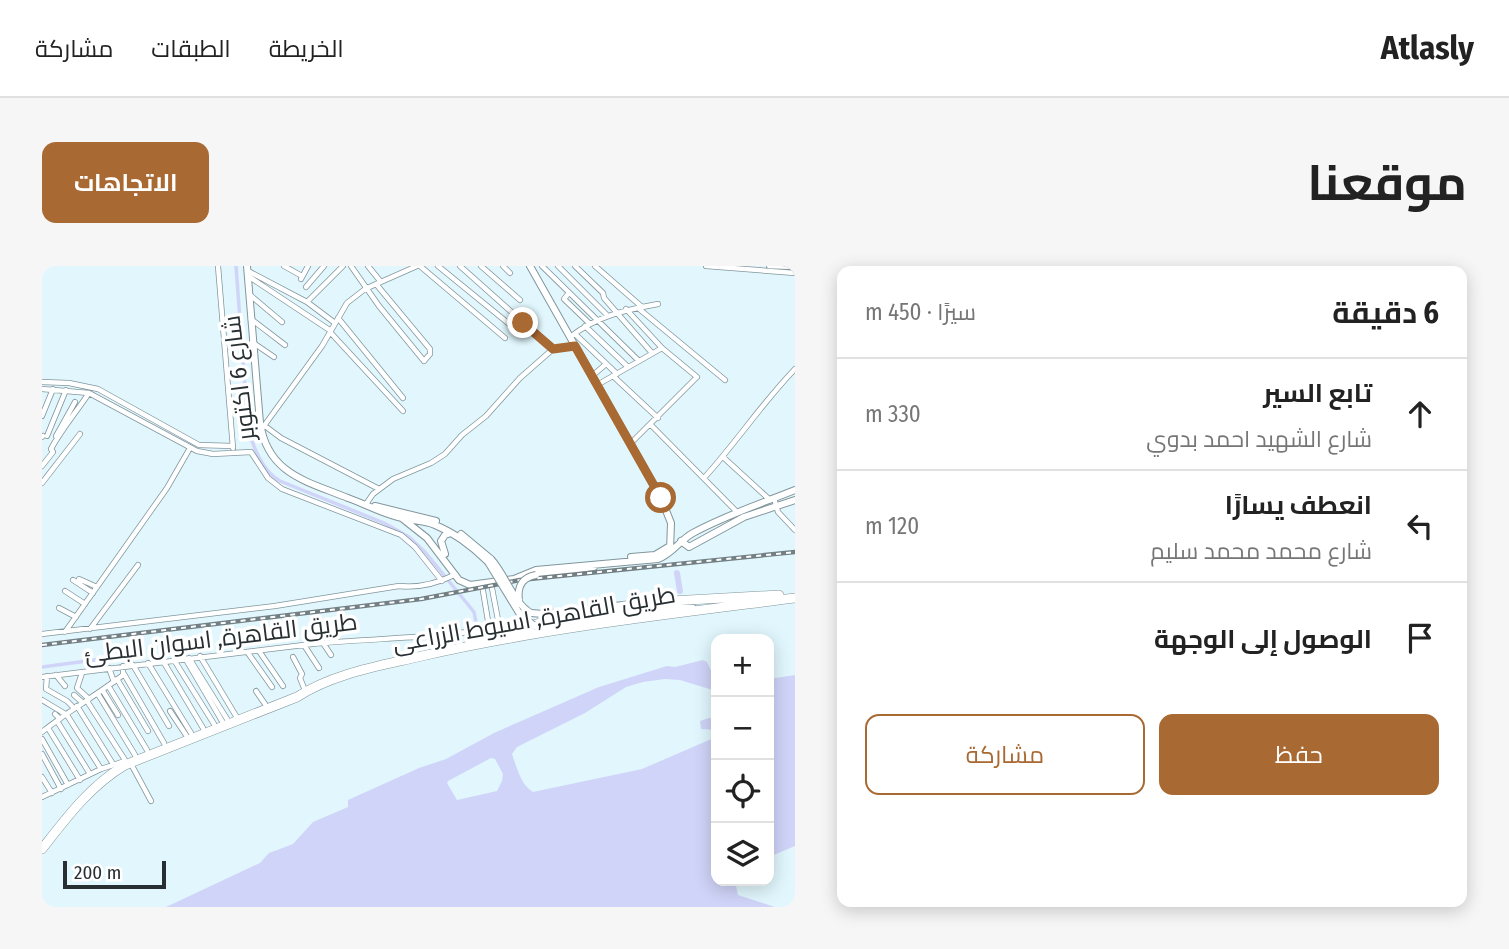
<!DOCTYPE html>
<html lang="ar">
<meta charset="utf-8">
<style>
body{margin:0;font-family:"Fira Sans Condensed",Cairo,sans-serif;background:#f6f6f6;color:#222;direction:rtl}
.controls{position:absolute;right:21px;bottom:21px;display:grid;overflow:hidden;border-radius:14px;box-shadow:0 4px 18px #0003}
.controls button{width:63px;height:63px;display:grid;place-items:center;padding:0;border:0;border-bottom:2px solid #e0e0e0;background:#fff;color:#222;font:35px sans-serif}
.scale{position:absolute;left:21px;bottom:18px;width:103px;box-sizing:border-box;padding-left:7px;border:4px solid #272f32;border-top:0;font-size:19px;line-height:24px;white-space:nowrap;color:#272f32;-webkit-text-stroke:5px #fff;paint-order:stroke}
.stop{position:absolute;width:21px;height:21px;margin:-16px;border:5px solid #a96932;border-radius:50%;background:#fff}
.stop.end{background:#a96932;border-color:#fff;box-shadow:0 2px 7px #0008}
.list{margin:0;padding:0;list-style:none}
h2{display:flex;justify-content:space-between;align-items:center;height:91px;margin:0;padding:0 28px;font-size:30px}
h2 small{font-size:23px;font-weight:400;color:#767676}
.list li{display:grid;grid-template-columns:46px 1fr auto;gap:21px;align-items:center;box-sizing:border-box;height:112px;padding:0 28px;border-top:2px solid #e0e0e0}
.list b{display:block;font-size:26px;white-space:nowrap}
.list p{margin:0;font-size:23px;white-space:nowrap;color:#767676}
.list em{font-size:23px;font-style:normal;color:#767676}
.actions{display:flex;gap:14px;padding:21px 28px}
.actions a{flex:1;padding:16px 0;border:2px solid #a96932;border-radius:14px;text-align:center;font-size:24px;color:#a96932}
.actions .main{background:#a96932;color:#fff}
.icon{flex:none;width:38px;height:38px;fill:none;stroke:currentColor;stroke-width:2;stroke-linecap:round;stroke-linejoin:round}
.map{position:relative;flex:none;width:753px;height:641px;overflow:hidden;direction:ltr;border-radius:14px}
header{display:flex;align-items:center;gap:42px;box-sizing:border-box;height:98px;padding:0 35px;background:#fff;border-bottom:2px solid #e0e0e0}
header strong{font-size:33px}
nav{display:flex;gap:38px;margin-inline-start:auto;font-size:24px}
.intro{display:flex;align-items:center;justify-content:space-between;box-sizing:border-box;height:168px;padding:0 42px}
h1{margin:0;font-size:49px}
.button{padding:18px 32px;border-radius:14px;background:#a96932;color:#fff;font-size:24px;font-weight:700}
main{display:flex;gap:42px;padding:0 42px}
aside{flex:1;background:#fff;border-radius:14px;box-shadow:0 4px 18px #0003}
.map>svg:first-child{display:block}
.water{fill:#d0d4f8;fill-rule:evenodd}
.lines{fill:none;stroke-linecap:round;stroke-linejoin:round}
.canal{stroke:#d0d4f8;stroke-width:3.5}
.river{stroke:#d0d4f8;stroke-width:6}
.street-casing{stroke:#82969c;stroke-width:6}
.secondary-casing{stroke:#82969c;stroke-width:8}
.highway-casing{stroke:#82969c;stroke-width:10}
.street{stroke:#fff;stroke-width:4.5}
.secondary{stroke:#fff;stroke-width:6}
.highway{stroke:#fff;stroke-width:9}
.rail-casing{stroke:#727f84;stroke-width:4.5}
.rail{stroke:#fff;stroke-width:2;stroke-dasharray:5;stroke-linecap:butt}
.secondary-bridge-casing{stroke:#82969c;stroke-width:8;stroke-linecap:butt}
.secondary-bridge{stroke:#fff;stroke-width:6}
.route{stroke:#a96932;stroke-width:9}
.labels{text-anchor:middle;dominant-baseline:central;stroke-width:7;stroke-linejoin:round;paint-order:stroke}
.street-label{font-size:24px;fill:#272f32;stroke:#fff}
</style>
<header>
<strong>Atlasly</strong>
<nav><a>الخريطة</a><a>الطبقات</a><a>مشاركة</a></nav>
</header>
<div class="intro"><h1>موقعنا</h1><a class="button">الاتجاهات</a></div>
<main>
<aside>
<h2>6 دقيقة<small>سيرًا · 450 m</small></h2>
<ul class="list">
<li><svg class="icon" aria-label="ahead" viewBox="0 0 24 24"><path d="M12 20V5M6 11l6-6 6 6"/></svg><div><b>تابع السير</b><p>شارع الشهيد احمد بدوي</p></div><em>330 m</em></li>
<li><svg class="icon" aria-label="left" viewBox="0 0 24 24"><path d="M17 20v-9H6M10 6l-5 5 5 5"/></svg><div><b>انعطف يسارًا</b><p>شارع محمد محمد سليم</p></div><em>120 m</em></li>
<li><svg class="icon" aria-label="arrive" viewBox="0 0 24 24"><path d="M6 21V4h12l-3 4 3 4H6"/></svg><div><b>الوصول إلى الوجهة</b></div></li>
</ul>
<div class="actions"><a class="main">حفظ</a><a>مشاركة</a></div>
</aside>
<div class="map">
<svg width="753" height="641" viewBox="0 0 753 641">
<rect width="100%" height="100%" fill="#e1f7fd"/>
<path class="water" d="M661,394l4,2 5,11 4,2v16l-36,-11 -15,-1 -22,3 -17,5 -41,26 -68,34 -5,7c5,14 9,31 21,38l109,-23 74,-32v144h23l-3,5 2,9 37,12h-609l94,-44 9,-10 24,-9 20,-22 35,-15v-7l71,-32 27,-9 48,-26 105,-46 68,-21 8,1zM449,492l4,1 8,15 -1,7 -5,10 -40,9 -10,-17 1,-2z
M753,409v171l-26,11v-178z
M667,452l7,1v11l-15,-1 -1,-8z"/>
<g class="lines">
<path class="canal" d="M194,0l12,163c6,19 14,42 32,52l104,42 25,14 16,15 49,60 2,10
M0,401l75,-10"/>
<path class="river" d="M635,307l3,18"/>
<g class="street-casing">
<path id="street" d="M176,0l15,182
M242,0l18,10
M309,0l28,40 45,55 6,-7v-5l-54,-65
M326,0l13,16
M378,0l85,72
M396,0l81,66 9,-4
M418,0l93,83 22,-3
M439,0l39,34
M461,0l7,7
M500,0l97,95
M516,0l49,49
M533,0l28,27 1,5 48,55
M553,0l47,41
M664,0l89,7
M727,0l26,1
M206,5l59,31 28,21
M206,10l83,55
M259,13l7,-13
M264,21l18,-21
M526,28l-4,5 26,25
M208,29l32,27
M265,36l36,-36
M596,42l87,72
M584,43l36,39 35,29 -66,66
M296,52l65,80
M209,53l34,26
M543,60l43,41
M288,66l73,79
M533,68l42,40
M528,71c27,-21 55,-27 88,-33
M210,76l22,15
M550,110l14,-12
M571,110l45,42
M0,116l27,1 29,6 101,56 34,1
M555,119l65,-37
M0,123l47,4 108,58 16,3 38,-2 17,26 14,11 119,46 14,12 27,34
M0,150l11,-27
M609,159l85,86
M223,160l16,12 98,51
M219,164l61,-84 25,-43 18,-14 52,-23
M5,170l19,-46
M14,170l19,-34
M0,171l1,-1
M681,191l47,43
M0,200l11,-14 -2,-3c10,-19 26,-38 38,-56
M662,212c32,-35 58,-75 91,-109
M0,217l38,-49
M732,232l4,14 17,18
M324,238l7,-10 20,-15 38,-16 14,-9 17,-19 24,-19 34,-38 33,-29
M37,313l18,8
M31,314l20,13
M449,317l8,42 4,8
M440,319l7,42 -5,13
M23,325l20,13
M17,342l17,9
M48,363l48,-64
M23,366l102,-144 23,-40
M0,368l233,-28 124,-20c19,2 39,-3 55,-11
M281,377l8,12
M262,379l15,23
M217,385l24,35
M206,387l24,34
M158,390l36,60
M251,391l9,17 -2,4 4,10
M143,392l37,63
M147,392l38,61
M132,394l40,64
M121,395l40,67
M106,397l43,70
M91,399l36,61
M67,402l5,14
M40,407l-5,15 12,11
M82,408l40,69
M14,409l9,11
M5,410l-1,13 21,12 7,7
M0,411l270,-33c59,-6 118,-5 176,-15
M75,413l31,52
M67,421l38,63
M61,425l15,24
M214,425l9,13
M56,428l37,61
M32,429l9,8
M0,434l25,15 34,54
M45,435l38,59
M35,440l36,58
M128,445l16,24
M13,448l5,5
M15,455l33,53
M6,462l32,52
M0,466c26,-21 55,-37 81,-57v-9
M0,473l26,46
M0,488l19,35
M88,496l21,39
M0,511l10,16
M0,531l59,-28 21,-7"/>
</g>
<g class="secondary-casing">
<path id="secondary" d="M205,0l13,157c8,51 46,58 88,75 17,6 33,15 50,19 12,4 25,3 37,8 20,8 38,22 53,37
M488,0l131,232 10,25 -1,27
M333,240l61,15
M361,253l24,19 32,42 11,5 44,-6 22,-9 122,-11c14,-5 22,-19 35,-26 33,-18 67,-29 102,-43
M419,268l30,25
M639,275l8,6 55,-30 51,-17
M403,288l-4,-13 4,-6 6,-2
M589,291l24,-2 15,-9
M494,309l58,-8
M489,347l12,1 107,-12
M493,360l18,1 119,-19h21"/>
</g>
<g class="highway-casing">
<path id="highway" d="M458,369l43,-13 128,-21 108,-6
M0,583c25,-32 48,-63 83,-84l172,-68c37,-24 83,-31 125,-41 123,-28 248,-42 373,-58"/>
</g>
<use href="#street" class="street"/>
<use href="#secondary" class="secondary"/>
<use href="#highway" class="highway"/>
<g class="rail-casing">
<path id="rail" d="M0,379l379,-46 99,-19 275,-28"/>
</g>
<use href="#rail" class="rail"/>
<g class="secondary-bridge-casing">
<path id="secondary-bridge" d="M449,293c14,15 23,45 40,54
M446,296l33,54 14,10
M477,334c-2,-14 4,-23 17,-25"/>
</g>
<use href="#secondary-bridge" class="secondary-bridge"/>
</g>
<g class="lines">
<path class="route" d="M481,57l30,26 22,-3 86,152"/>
</g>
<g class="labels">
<g class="street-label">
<text transform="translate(197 112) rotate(-97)">شارع 6 اكتوبر</text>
<text transform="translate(492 353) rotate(-10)">طريق القاهرة, اسيوط الزراعى</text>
<text transform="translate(179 372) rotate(-7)">طريق القاهرة, اسوان البطئ</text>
</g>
</g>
</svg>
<div class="controls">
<button>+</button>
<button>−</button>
<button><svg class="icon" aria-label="locate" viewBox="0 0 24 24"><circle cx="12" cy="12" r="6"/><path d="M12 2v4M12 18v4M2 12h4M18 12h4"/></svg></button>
<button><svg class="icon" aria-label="layers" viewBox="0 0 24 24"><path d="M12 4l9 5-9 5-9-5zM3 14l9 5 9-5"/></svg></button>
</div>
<div class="scale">200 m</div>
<div class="stop" style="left:619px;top:232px"></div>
<div class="stop end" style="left:481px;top:57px"></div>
</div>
</main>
